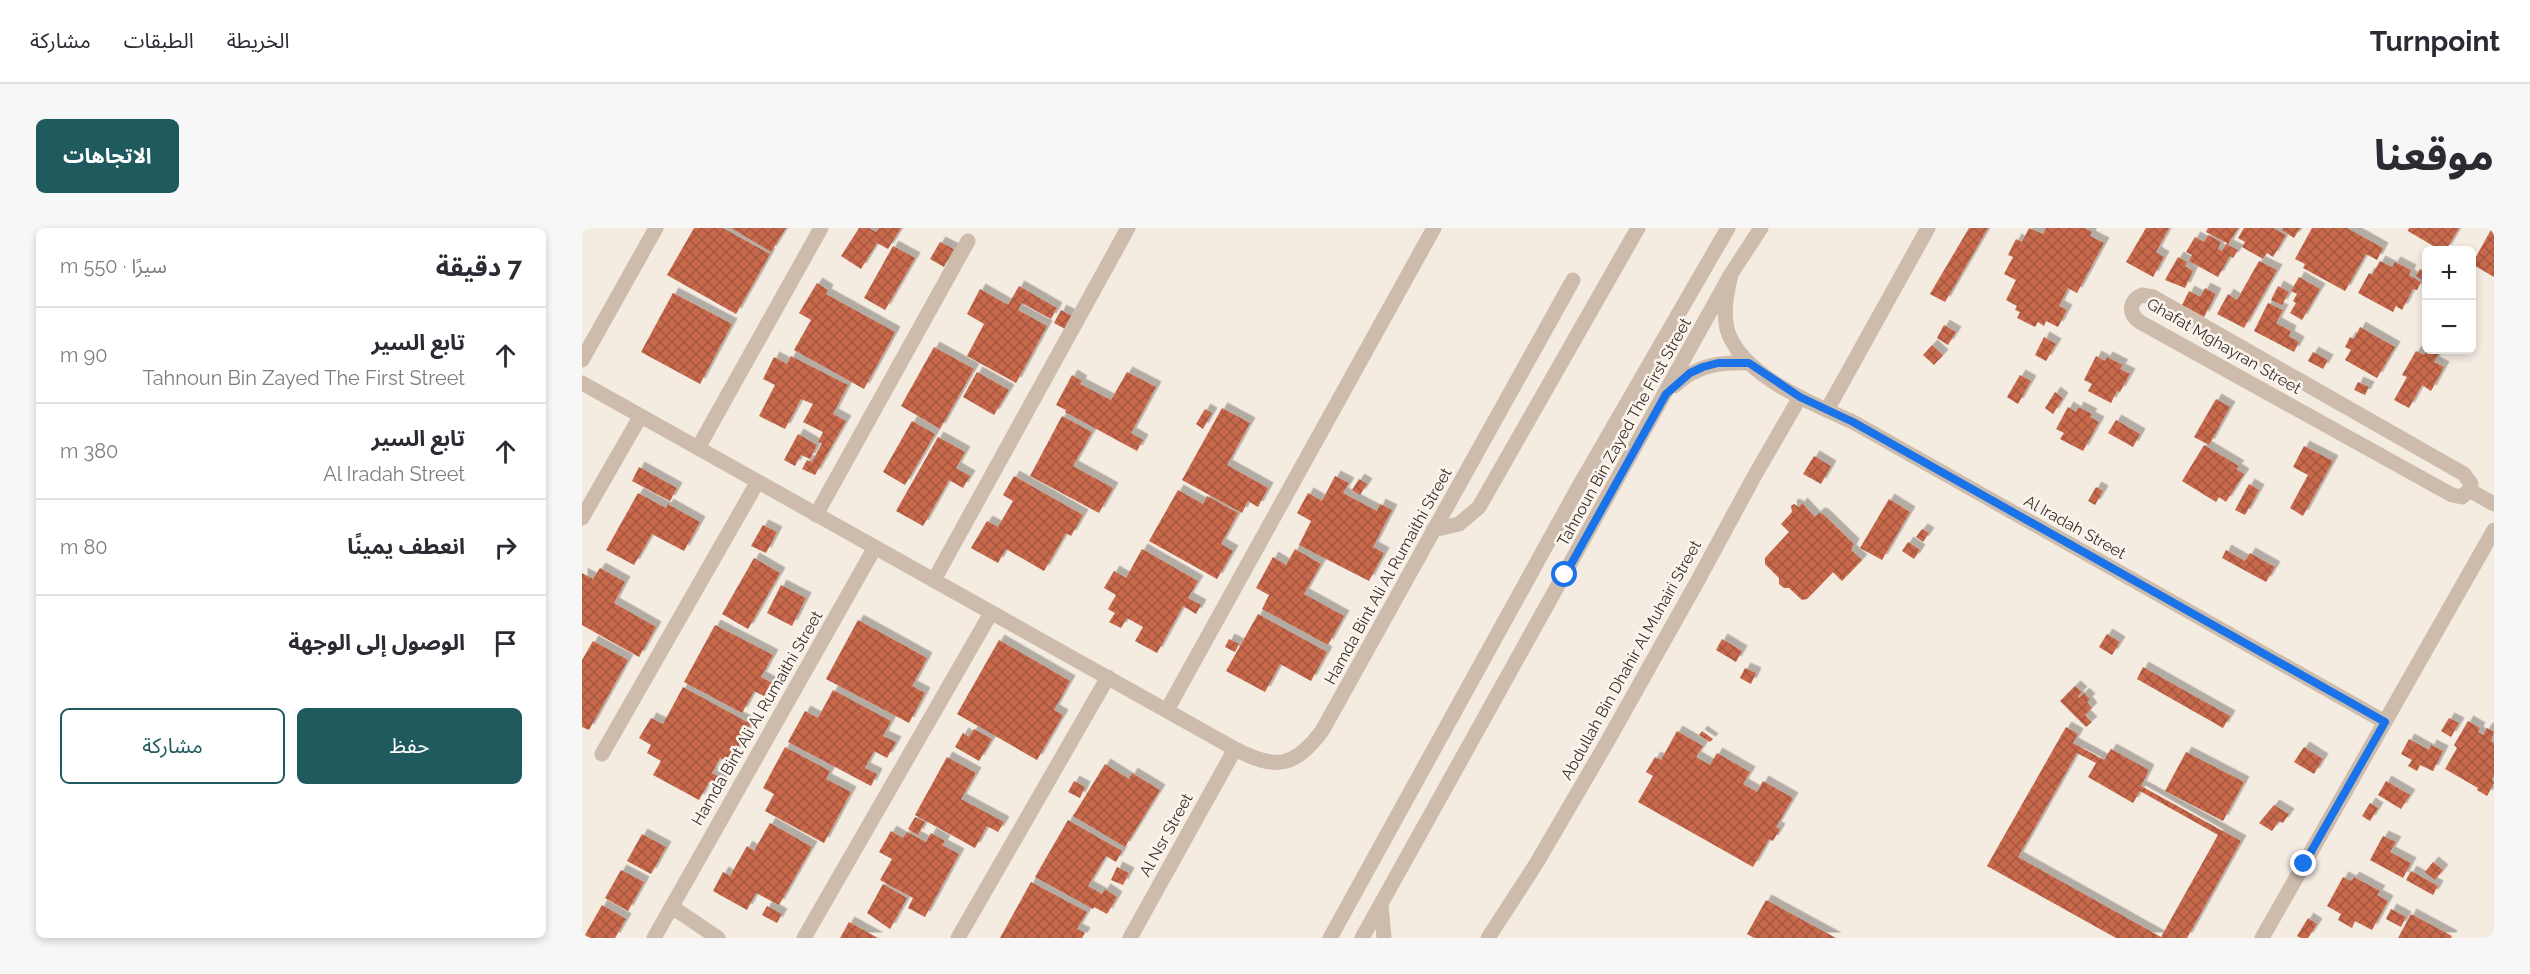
<!DOCTYPE html>
<html lang="ar">
<meta charset="utf-8">
<style>
body{margin:0;font-family:Raleway,"Noto Sans Arabic",sans-serif;background:#f7f7f7;color:#2b2b33;direction:rtl}
.controls{position:absolute;right:18px;top:18px;display:grid;overflow:hidden;border-radius:9px;box-shadow:0 3px 9px #0003}
.controls button{width:54px;height:54px;display:grid;place-items:center;padding:0;border:0;border-bottom:2px solid #e1e1e2;background:#fff;color:#2b2b33;font:30px sans-serif}
.stop{position:absolute;width:18px;height:18px;margin:-14px;border:4px solid #1a73e8;border-radius:50%;background:#fff}
.stop.end{background:#1a73e8;border-color:#fff;box-shadow:0 2px 6px #0008}
.list{margin:0;padding:0;list-style:none}
h2{display:flex;justify-content:space-between;align-items:center;height:78px;margin:0;padding:0 24px;font-size:26px}
h2 small{font-size:20px;font-weight:400;color:#7c7c81}
.list li{display:grid;grid-template-columns:39px 1fr auto;gap:18px;align-items:center;box-sizing:border-box;height:96px;padding:0 24px;border-top:2px solid #e1e1e2}
.list b{display:block;font-size:22px;white-space:nowrap}
.list p{margin:0;font-size:20px;white-space:nowrap;color:#7c7c81}
.list em{font-size:20px;font-style:normal;color:#7c7c81}
.actions{display:flex;gap:12px;padding:18px 24px}
.actions a{flex:1;padding:14px 0;border:2px solid #1f5a5e;border-radius:9px;text-align:center;font-size:21px;color:#1f5a5e}
.actions .main{background:#1f5a5e;color:#fff}
.icon{flex:none;width:33px;height:33px;fill:none;stroke:currentColor;stroke-width:2;stroke-linecap:round;stroke-linejoin:round}
.map{position:relative;flex:none;width:1912px;height:710px;overflow:hidden;direction:ltr;border-radius:9px}
header{display:flex;align-items:center;gap:36px;box-sizing:border-box;height:84px;padding:0 30px;background:#fff;border-bottom:2px solid #e1e1e2}
header strong{font-size:28px}
nav{display:flex;gap:33px;margin-inline-start:auto;font-size:21px}
.intro{display:flex;align-items:center;justify-content:space-between;box-sizing:border-box;height:144px;padding:0 36px}
h1{margin:0;font-size:42px}
.button{padding:15px 27px;border-radius:9px;background:#1f5a5e;color:#fff;font-size:21px;font-weight:700}
main{display:flex;gap:36px;padding:0 36px}
aside{flex:1;background:#fff;border-radius:9px;box-shadow:0 3px 9px #0003}
.map>svg:first-child{display:block}
.building{fill:url(#building-cross-hatch);fill-rule:evenodd;filter:url(#shadow)}
.lines{fill:none;stroke-linecap:round;stroke-linejoin:round}
.minor{stroke:#cdbbac;stroke-width:15}
.route{stroke:#1a73e8;stroke-width:8}
.labels{text-anchor:middle;dominant-baseline:central;stroke-width:5;stroke-linejoin:round;paint-order:stroke}
.street-label{font-size:16px;fill:#3b302b;stroke:#fbf5ee}
</style>
<header>
<strong>Turnpoint</strong>
<nav><a>الخريطة</a><a>الطبقات</a><a>مشاركة</a></nav>
</header>
<div class="intro"><h1>موقعنا</h1><a class="button">الاتجاهات</a></div>
<main>
<div class="map">
<svg width="1912" height="710" viewBox="0 0 1912 710">
<defs>
<pattern id="building-cross-hatch" width="8" height="8" patternUnits="userSpaceOnUse" patternTransform="scale(1.5)"><rect width="8" height="8" fill="#c8694b"/><path d="M0 0l8 8M0 8l8-8" fill="none" stroke="#a4573f"/></pattern>
<filter id="shadow"><feDropShadow dx="5.5" dy="-5.5" stdDeviation="0" flood-color="#0004"/></filter>
</defs>
<rect width="100%" height="100%" fill="#f4ebe1"/>
<path class="building" d="M112,0h29l47,26 -34,60 -69,-39z
M149,0h55l-15,24z
M277,0h10l7,4 3,-4h22l-13,21 -11,-6 -16,26 -20,-13z
M1387,0h19l-43,74 -15,-8z
M1447,0l14,6 3,-6h39l7,4 -2,4 14,7 -27,50 -9,-5 -9,18 8,4 -9,17 -12,-6 -2,5 -6,-4 -3,5 -18,-9 3,-6 -5,-2 2,-4 -11,-6 10,-20 -12,-6 9,-17 -5,-2 8,-16 6,3z
M1564,0h23l-13,24 8,5 -11,20 -27,-15z
M1626,0h30l-10,17 10,5 -5,8 -3,-2 -12,21 -29,-16 3,-6 -6,-3 9,-15 9,5 4,-7 13,7 -3,7 4,2 5,-8 -21,-11z
M1662,0h29l13,7 -13,22 -6,-4 -4,6 -21,-12 3,-5 -7,-4z
M1701,0h17l-6,10 -12,-8z
M1730,0h35l36,20 -6,12 -11,-6 -21,37 -42,-23 2,-4 -10,-5z
M1827,0h50l-13,22h-6l-32,-19z
M1910,0h2v49l-22,-13z
M358,14l14,7 -10,18 -14,-8z
M311,18l22,12 -30,52 -21,-12z
M1596,29l9,5 -2,4 8,5 -8,17 -20,-8z
M1677,33l18,9 -33,58 -27,-14 11,-20 9,6z
M1798,33l12,6 3,-5 16,8 -2,5 12,7 -4,8 -4,-1 -11,21 -6,-4 -3,6 -35,-19 11,-20 3,2z
M1838,41l6,4v9l-10,-6z
M1717,49l21,12 -18,31 -12,-7 6,-10 -3,-2 4,-7 -6,-3z
M235,55l11,7 -2,4 69,38 -31,57 -70,-39 17,-30 -12,-7z
M437,58l38,22 -6,11 -29,-16 -4,7 29,16 -31,57 -49,-27 17,-32 -17,-10 13,-25 28,16z
M1696,58l11,6 -7,13 -11,-5z
M1623,60l11,6 -12,23 -22,-12 7,-14 11,6z
M91,65l59,31 -32,60 -59,-32z
M1686,75l15,7 -7,13 15,8 -2,5 10,6 -5,10 -40,-21z
M479,82l11,6 -7,13 -11,-6z
M1362,97l12,7 -8,13 -11,-7z
M1778,99l35,20 -18,31 -32,-18 6,-10 -6,-3 5,-10 4,2z
M1462,109l12,7 -10,17 -11,-6z
M1350,117l11,10 -9,10 -11,-10z
M352,119l40,22 -34,60 -39,-23z
M1845,122h14l-7,12 10,5 -13,24 -9,-6 -13,23 -15,-8 13,-23 -5,-2 14,-24 8,4z
M1731,124l15,8 -5,9 -15,-8z
M209,128l57,29 -15,29 13,7 -31,54 -13,-6 5,-9 5,2 10,-19 -4,-1 5,-10 -20,-10 10,-18 -12,-5 -16,30 -26,-13 16,-31 -12,-6 11,-22 13,7z
M1514,128l9,5 2,-4 16,8 -3,4 10,5 -10,18 -3,-1 -6,12 -23,-12 4,-7 -8,-4z
M395,144l32,18 -15,25 -31,-18z
M545,144l29,15 -25,46 12,7 -6,11 -72,-39 1,-2 -10,-5 16,-30 10,6 -2,3 31,16z
M1438,147l11,6 -13,23 -11,-7z
M1776,154l11,5 -4,8 -11,-5z
M1473,164l8,6 -10,16 -8,-6z
M1634,171l14,8 -21,38 -15,-8z
M1486,179l8,5 2,-5 14,7 -2,3 9,5 -16,29 -23,-12 4,-6 -8,-4z
M640,180l28,15 -23,42 41,23 -10,19 -10,-6 -6,12 -60,-33z
M623,181l7,4 -9,16 -7,-5z
M480,188l30,16 -19,34 40,22 -14,25 -69,-37z
M1534,192l24,14 -7,13 -25,-14z
M330,193l23,13 -30,51 -22,-13z
M216,206l19,11 -7,14 -9,-4 -6,11 -11,-6z
M356,209l27,15 -9,16 14,8 -7,12 -14,-8 -26,46 -27,-15z
M1622,217l35,21 -3,3 8,5 -18,28 -7,-5 -3,5 -34,-21z
M1722,218l29,15 -30,55 -13,-8 18,-33 -15,-8z
M1232,228l17,10 -10,18 -18,-10z
M57,239l38,21 -7,13 -38,-20z
M432,248l69,39 -12,21 -5,-3 -22,38 -38,-22 -8,14 -27,-15 16,-27 11,6 15,-26 -10,-6z
M753,248l14,7 -6,10 34,18 3,-7 12,6 -19,37 11,6 -15,28 -70,-36 12,-24 -14,-8 11,-20 14,8z
M777,251l8,5 -7,11 -8,-5z
M1667,256l10,6 -14,25 -10,-5z
M1514,259l7,4 -8,14 -7,-4z
M596,262l25,14 4,-8 31,17 -17,31 12,7 -16,28 -68,-38z
M56,265l28,15 2,-4 32,18 -16,29 -32,-17 -18,31 -28,-15z
M1307,271l21,13 -28,48 -22,-12z
M1220,275l13,14 4,-4 4,1 31,30 -3,6 11,10 -20,21 -9,-9 -26,27 -5,1 -13,-12h-5l-5,-4v-6l-14,-14v-6l24,-26 -8,-8 11,-12 -1,-6 3,-2 5,3z
M181,297l14,7 -11,21 -15,-7z
M1340,301l7,4 -6,9 -7,-5z
M1326,314l12,8 -6,9 -12,-8z
M560,321l56,32 -10,17 13,7 -5,9 -13,-8 -26,47 -22,-12 8,-14 -16,-9 -6,10 -12,-6 6,-9 -7,-4 8,-14 -12,-7 10,-17 12,7z
M713,321l26,15 -17,30 40,22 -16,29 -66,-36 7,-14 -13,-7 17,-31 13,8z
M1644,322l19,11 5,-8 25,14 -9,15 -44,-24z
M172,330l26,15 -32,56 -26,-15z
M18,340l25,14 -11,21 42,24 -17,30 -57,-32v-52l11,6z
M199,357l25,13 -14,28 -25,-13z
M676,386l69,38 -16,29 -31,-17 -15,28 -39,-21z
M276,392l69,38 -15,28 13,7 -16,30 -83,-44z
M133,397l58,30 -12,22 15,8 -8,13 -14,-7 -12,22 -58,-31z
M1525,406l13,8 -8,13 -13,-8z
M647,411l10,5 -4,8 -10,-5z
M1140,411l20,12 -6,11 -20,-12z
M417,412l71,41 -16,29 9,5 -26,45 -80,-46z
M11,413l35,19 -39,70 -7,-3v-67z
M1561,439l87,49 -7,12 -86,-49z
M1163,440l11,5 -5,11 -11,-6z
M1493,458l7,6 -4,4 1,2 5,-5 6,6 -3,3 5,6 -7,7 7,7 -6,5 -26,-26z
M101,459l68,37 -22,39 -9,-5 -8,15 11,6 -5,9 -9,-6 -10,18 -46,-25 8,-14 -14,-8 4,-8 -12,-7 12,-20 12,6z
M251,462l58,31 -8,15 13,6 -9,16 -13,-7 -9,17 12,6 -6,12 -83,-44 17,-31 13,7z
M1867,490l10,5 -8,14 -10,-6z
M1886,493l12,7 -2,4 5,3 4,-7 7,4 -3,9 3,2v32l-2,4 2,4 -7,13 -10,-6 1,-2 -33,-19 12,-21 -3,-3z
M1484,499l12,7 -5,9 31,17 7,-11 38,21 -8,16 100,55 -54,97h-71l-129,-72zM1495,525l19,10 -8,14 45,26 7,-12 78,44 -57,102 -143,-80z
M392,501l18,10 -13,22 -24,-14 8,-14 6,4z
M1095,503l26,15 -7,11 14,8 7,-12 33,19 -7,12 14,8 6,-11 30,17 -17,29 4,2 -7,12 -4,-2 -16,28 -115,-65 15,-26 -7,-4 9,-15 6,3z
M1120,503l11,8 -3,3 -11,-7z
M1827,511l20,11 2,-5 12,6 -10,20 -13,-6 -3,6 -9,-5 4,-6 -11,-6z
M203,519l45,24 -4,8 25,13 -27,51 -59,-32 9,-17 -11,-6z
M1722,519l19,12 -9,15 -20,-12z
M1604,524l58,30 -21,39 -58,-30z
M365,529l29,16 -15,26 43,23 -6,10 -11,-6 -12,22 -60,-33z
M523,536l24,15 3,-6 28,17 -35,57 -52,-31z
M492,553l11,6 -5,11 -12,-6z
M1804,553l24,14 -9,14 -23,-14z
M1788,575l8,5 -8,13 -8,-5z
M1692,577l15,9 -6,9 -4,-2 -7,10 -13,-8z
M333,589l10,5 -7,13 -10,-6z
M486,592l54,31 -6,11 -10,-6 -18,30 14,8 3,-5 12,8 -10,17 -13,-7 -1,2 -58,-32z
M188,595l42,24 -33,58 -23,-12 -9,17 -34,-19 10,-19 7,4 17,-30 7,5z
M309,603l12,7 4,-6 19,10 5,-9 14,8 -3,4 17,9 -34,63 -17,-9 5,-10 -33,-18 12,-21 -13,-7z
M60,606l24,13 -15,27 -24,-13z
M1801,608l13,6 -6,10 21,11 -8,15 -33,-18z
M1851,634l10,8 -8,10 -10,-8z
M535,639l12,6 -6,12 -12,-5z
M39,642l23,12 -16,29 -23,-13z
M1829,643l27,15 -5,9 -27,-15z
M1761,649l8,4 3,-4 26,14 -3,4 11,6 -16,29 -17,-9 -3,7 -14,-8 3,-6 -14,-8z
M449,654l56,30 -10,17 8,4 -3,5h-82z
M301,656l24,14 -17,31 -23,-16z
M1184,672l70,38h-82l-7,-4z
M20,677l24,14 -11,19h-25l-5,-3z
M185,678l15,8 -5,9 -15,-8z
M1809,681l15,8 -5,10 -15,-8z
M1829,686l41,22 -1,2h-53z
M1726,690l9,6 -9,14h-7l-4,-2z
M267,694l29,16h-38z"/>
<g class="lines">
<path class="minor" d="M1149,46c-4,18 -8,36 -4,55 13,46 86,75 126,93l532,300
M1560,67l11,2 311,177 7,10 -2,6 -7,7 -10,-2 -312,-173c-12,-8 -11,-21 2,-27z
M0,132l74,-132
M0,155l653,366c40,21 59,19 87,-18l251,-451
M1092,158c22,-21 46,-24 75,-23
M1245,182l101,-182
M116,220l123,-220
M1887,262l25,14
M234,287l152,-274
M0,290l58,-101
M851,302l26,-6 20,-17 159,-279
M352,352l194,-352
M585,482l267,-482
M20,526l155,-271
M799,677l3,33
M90,679l46,31
M72,710l220,-389
M222,710l187,-325
M376,710l150,-261
M548,710l105,-189
M748,710l249,-452 149,-258
M780,710l369,-664 30,-46
M906,710l48,-74 70,-120 91,-162 58,-107 45,-78
M1680,710l232,-408"/>
</g>
<g class="lines">
<path class="route" d="M983,347l101,-181 24,-21 13,-6 15,-4h31l51,34 53,25 532,300 -81,142"/>
</g>
<g class="labels">
<g class="street-label">
<text transform="translate(1642 118) rotate(30)">Ghafat Mghayran Street</text>
<text transform="translate(1042 204) rotate(-61)">Tahnoun Bin Zayed The First Street</text>
<text transform="translate(1493 299) rotate(29)">Al Iradah Street</text>
<text transform="translate(806 348) rotate(-61)">Hamda Bint Ali Al Rumaithi Street</text>
<text transform="translate(1049 432) rotate(-61)">Abdullah Bin Dhahir Al Muhairi Street</text>
<text transform="translate(175 490) rotate(-60)">Hamda Bint Ali Al Rumaithi Street</text>
<text transform="translate(584 607) rotate(-61)">Al Nsr Street</text>
</g>
</g>
</svg>
<div class="controls">
<button>+</button>
<button>−</button>
</div>
<div class="stop" style="left:983px;top:347px"></div>
<div class="stop end" style="left:1722px;top:636px"></div>
</div>
<aside>
<h2>7 دقيقة<small>سيرًا · 550 m</small></h2>
<ul class="list">
<li><svg class="icon" aria-label="ahead" viewBox="0 0 24 24"><path d="M12 20V5M6 11l6-6 6 6"/></svg><div><b>تابع السير</b><p>Tahnoun Bin Zayed The First Street</p></div><em>90 m</em></li>
<li><svg class="icon" aria-label="ahead" viewBox="0 0 24 24"><path d="M12 20V5M6 11l6-6 6 6"/></svg><div><b>تابع السير</b><p>Al Iradah Street</p></div><em>380 m</em></li>
<li><svg class="icon" aria-label="right" viewBox="0 0 24 24"><path d="M7 20v-9h11M14 6l5 5-5 5"/></svg><div><b>انعطف يمينًا</b></div><em>80 m</em></li>
<li><svg class="icon" aria-label="arrive" viewBox="0 0 24 24"><path d="M6 21V4h12l-3 4 3 4H6"/></svg><div><b>الوصول إلى الوجهة</b></div></li>
</ul>
<div class="actions"><a class="main">حفظ</a><a>مشاركة</a></div>
</aside>
</main>
